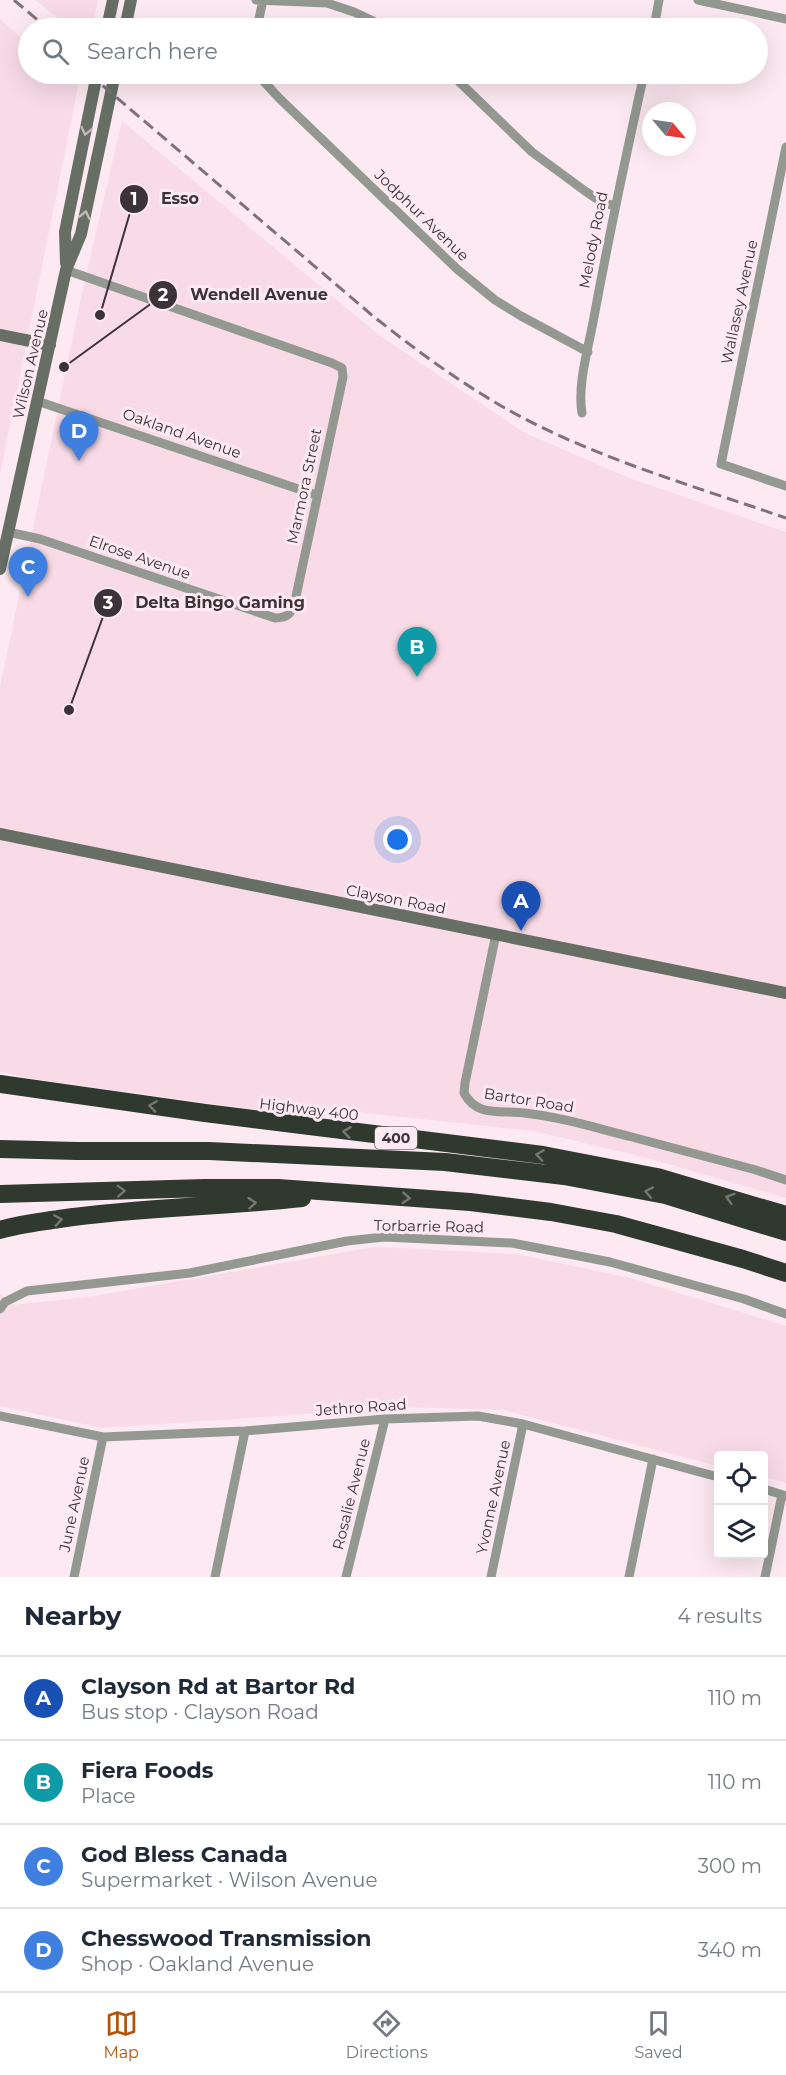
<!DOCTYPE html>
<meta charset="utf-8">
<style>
body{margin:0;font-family:Montserrat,sans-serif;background:#f6f6f7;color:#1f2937}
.controls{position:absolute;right:18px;bottom:18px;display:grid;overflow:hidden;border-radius:6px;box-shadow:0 6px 24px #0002}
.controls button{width:54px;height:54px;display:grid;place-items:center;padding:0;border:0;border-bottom:2px solid #e0e1e3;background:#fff;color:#1f2937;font:30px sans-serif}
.compass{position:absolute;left:642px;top:102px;width:54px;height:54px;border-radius:50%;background:#fff;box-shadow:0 6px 24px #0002;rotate:119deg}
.you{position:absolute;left:398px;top:840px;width:21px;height:21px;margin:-15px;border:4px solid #fff;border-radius:50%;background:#1a73e8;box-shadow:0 0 0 9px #1a73e833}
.badge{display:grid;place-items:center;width:39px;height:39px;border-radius:50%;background:#b45309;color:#fff;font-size:20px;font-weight:700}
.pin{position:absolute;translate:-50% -50px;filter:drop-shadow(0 2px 3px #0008)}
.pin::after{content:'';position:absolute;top:32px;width:21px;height:18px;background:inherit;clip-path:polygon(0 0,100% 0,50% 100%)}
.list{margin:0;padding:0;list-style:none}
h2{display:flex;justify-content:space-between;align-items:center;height:78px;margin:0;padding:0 24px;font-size:26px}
h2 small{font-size:20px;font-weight:400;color:#747a83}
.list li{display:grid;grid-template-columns:39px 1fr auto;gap:18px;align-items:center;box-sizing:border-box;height:84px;padding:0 24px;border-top:2px solid #e0e1e3}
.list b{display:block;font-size:22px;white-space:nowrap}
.list p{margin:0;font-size:20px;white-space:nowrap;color:#747a83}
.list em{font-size:20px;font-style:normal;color:#747a83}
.icon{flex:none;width:33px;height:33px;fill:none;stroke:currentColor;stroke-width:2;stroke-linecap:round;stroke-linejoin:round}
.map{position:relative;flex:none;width:786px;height:1577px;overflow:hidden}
.search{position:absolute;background:#fff;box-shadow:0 6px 24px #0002;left:18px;right:18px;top:18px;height:66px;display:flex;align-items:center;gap:15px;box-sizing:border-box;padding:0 21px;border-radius:33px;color:#747a83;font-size:22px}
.sheet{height:414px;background:#fff}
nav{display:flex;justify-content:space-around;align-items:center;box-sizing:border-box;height:84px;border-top:2px solid #e0e1e3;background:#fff;font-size:16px;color:#747a83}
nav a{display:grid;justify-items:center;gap:3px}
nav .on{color:#b45309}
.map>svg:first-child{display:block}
.built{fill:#f8dbe7}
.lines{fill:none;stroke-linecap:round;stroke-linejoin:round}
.street{stroke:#939891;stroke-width:9}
.secondary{stroke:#676f65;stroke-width:12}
.highway{stroke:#2f392d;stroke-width:18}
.rail{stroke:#7e7278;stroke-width:3;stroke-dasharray:12 6;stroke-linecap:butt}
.oneway{stroke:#c1b8b9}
.oneway2{stroke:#777772}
.labels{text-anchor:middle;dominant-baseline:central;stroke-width:6;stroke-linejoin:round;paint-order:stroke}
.shield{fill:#fde9f1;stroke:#756a6f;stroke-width:1.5}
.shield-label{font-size:14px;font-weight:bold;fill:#3b3337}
.street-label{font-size:15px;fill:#3b3337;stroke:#fde9f1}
.leader{fill:none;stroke:#3b3337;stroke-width:2}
.callout-dot{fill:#3b3337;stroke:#fde9f1;stroke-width:2}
.mark-label{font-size:18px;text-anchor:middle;font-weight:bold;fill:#fff}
.callout-label{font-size:16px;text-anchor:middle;font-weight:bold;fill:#3b3337;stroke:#fde9f1;stroke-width:6;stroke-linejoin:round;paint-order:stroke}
</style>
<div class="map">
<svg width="786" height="1577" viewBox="0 0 786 1577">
<rect width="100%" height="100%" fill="#fde9f1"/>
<path class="built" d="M35,0h63l-6,28h-22z
M0,19l28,25v30h35l15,13 -78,388z
M122,121l257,214 144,97 106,46 157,54v666l-135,-39 -117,-28 -235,-25 -5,2 -3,7 -263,-37 -28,-6v-385l82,-394z
M375,1247l142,7 113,24 156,48v157l-22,-6v-21h-46v10l-215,-56 -95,-3 -306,21 -102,-22v-112l14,11 80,-9z"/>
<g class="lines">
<path class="street" d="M256,0l71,3 27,9 34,16
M698,0l88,19
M257,28l6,-28
M654,28l5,-28
M257,74l22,24 178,171 38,31 26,16 67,36
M451,74l81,78 53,39 15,10 14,5
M786,147l-65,317 65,22
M37,401l279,94
M582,413c-5,-29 7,-67 12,-96 15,-81 32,-162 50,-243
M8,532l32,7 235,79c13,0 17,-5 20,-17l48,-224 -1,-9 -10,-5 -266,-93
M496,934l-31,149 -1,10c13,24 35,17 60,20 37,4 72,15 108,24 41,11 83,22 124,33l30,10
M0,1309l5,-7 22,-11 163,-18 157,-32 37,-4 128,6 98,19 134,37 42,15
M0,1416l103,21 142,-6 140,-12 93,-3 45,8 195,53
M764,1489l22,7
M74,1577l29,-140
M215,1577l30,-146
M346,1577l39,-158
M491,1577l32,-153
M629,1577l24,-118
M765,1577l17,-82"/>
<path class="secondary" d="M107,28l6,-28
M125,28l6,-28
M66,263l-1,-31 32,-158
M0,335l50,10
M0,569l66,-299 15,-36 34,-160
M0,834l786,159"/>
<path class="highway" d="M0,1084l205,29 338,42 114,22 129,38
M0,1149l77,2h132l236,11 119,14 101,19 121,37
M0,1194l205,-6h73l192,14 81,10 65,12 127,35 43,14
M0,1230c19,-6 40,-8 59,-11 80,-12 162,-12 243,-21"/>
<path class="rail" d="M14,0l33,28
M89,74l284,242c44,35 90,69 139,96 86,47 182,74 274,106"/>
</g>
<defs><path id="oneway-chevron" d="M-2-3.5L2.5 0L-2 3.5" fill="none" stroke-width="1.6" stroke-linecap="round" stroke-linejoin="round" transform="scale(1.5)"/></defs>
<g class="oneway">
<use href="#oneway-chevron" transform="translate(86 131) rotate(102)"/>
<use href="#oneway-chevron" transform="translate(85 215) rotate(-78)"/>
</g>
<g class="oneway2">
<use href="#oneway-chevron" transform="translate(153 1106) rotate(-172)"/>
<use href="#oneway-chevron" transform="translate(347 1132) rotate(-173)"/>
<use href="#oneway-chevron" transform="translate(540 1155) rotate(-172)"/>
<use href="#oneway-chevron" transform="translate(121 1191) rotate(-2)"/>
<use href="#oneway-chevron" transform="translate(649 1192) rotate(-169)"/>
<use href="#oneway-chevron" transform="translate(406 1198) rotate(4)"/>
<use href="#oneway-chevron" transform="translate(730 1198) rotate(-164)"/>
<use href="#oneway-chevron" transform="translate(252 1203) rotate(-5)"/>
<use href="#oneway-chevron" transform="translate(58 1220) rotate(-9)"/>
</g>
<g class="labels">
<rect class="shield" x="375" y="1127" width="42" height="22" rx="4.5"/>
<g class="shield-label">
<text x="396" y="1138">400</text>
</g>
<g class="street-label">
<text transform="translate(422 215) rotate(44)">Jodphur Avenue</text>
<text transform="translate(593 240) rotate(-79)">Melody Road</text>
<text transform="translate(739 302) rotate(-78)">Wallasey Avenue</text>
<text transform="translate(30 364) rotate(-77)">Wilson Avenue</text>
<text transform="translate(182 433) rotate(19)">Oakland Avenue</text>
<text transform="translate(304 486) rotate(-78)">Marmora Street</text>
<text transform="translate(140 557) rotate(19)">Elrose Avenue</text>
<text transform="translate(396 899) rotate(11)">Clayson Road</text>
<text transform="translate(529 1100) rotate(9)">Bartor Road</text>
<text transform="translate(309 1109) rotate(7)">Highway 400</text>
<text transform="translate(429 1226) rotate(1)">Torbarrie Road</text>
<text transform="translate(361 1407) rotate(-4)">Jethro Road</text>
<text transform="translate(351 1494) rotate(-76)">Rosalie Avenue</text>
<text transform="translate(493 1497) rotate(-78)">Yvonne Avenue</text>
<text transform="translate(74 1504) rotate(-78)">June Avenue</text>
</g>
</g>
<path class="leader" d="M100 315L134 199M64 367L163 295M69 710L108 603"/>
<g class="callout-dot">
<circle cx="100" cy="315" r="6"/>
<circle cx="64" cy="367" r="6"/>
<circle cx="69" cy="710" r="6"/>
<circle cx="134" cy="199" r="15"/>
<circle cx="163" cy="295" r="15"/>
<circle cx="108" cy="603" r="15"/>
</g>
<g class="mark-label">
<text x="134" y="205">1</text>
<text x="163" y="301">2</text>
<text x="108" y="609">3</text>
</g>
<g class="callout-label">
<text x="180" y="204">Esso</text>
<text x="259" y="300">Wendell Avenue</text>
<text x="220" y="608">Delta Bingo Gaming</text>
</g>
</svg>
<div class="controls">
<button><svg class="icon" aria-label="locate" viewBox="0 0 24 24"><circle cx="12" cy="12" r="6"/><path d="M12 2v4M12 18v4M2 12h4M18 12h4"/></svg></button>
<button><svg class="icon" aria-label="layers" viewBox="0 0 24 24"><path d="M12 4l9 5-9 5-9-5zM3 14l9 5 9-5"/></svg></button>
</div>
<svg class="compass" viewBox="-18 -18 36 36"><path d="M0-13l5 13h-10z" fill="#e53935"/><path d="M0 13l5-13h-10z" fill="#747a83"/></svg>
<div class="you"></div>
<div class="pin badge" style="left:521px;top:931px;background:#1a4fb4">A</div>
<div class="pin badge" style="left:417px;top:677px;background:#0f9aa8">B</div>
<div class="pin badge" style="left:28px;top:597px;background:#3f7fe0">C</div>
<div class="pin badge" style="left:79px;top:461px;background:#3f7fe0">D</div>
<div class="search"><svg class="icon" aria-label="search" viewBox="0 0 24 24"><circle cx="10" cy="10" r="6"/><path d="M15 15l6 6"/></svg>Search here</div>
</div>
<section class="sheet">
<h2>Nearby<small>4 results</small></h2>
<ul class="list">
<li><span class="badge" style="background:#1a4fb4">A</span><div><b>Clayson Rd at Bartor Rd</b><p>Bus stop · Clayson Road</p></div><em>110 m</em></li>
<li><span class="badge" style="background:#0f9aa8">B</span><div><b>Fiera Foods</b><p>Place</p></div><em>110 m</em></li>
<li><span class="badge" style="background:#3f7fe0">C</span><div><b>God Bless Canada</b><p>Supermarket · Wilson Avenue</p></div><em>300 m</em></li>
<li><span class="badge" style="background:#3f7fe0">D</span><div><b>Chesswood Transmission</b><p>Shop · Oakland Avenue</p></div><em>340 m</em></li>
</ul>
</section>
<nav>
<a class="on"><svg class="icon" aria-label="map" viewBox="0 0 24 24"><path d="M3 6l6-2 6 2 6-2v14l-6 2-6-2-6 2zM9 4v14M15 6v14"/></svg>Map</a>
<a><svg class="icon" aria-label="directions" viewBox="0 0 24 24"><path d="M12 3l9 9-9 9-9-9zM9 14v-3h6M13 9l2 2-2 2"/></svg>Directions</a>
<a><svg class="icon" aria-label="saved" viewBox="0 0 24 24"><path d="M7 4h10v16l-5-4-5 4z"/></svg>Saved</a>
</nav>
